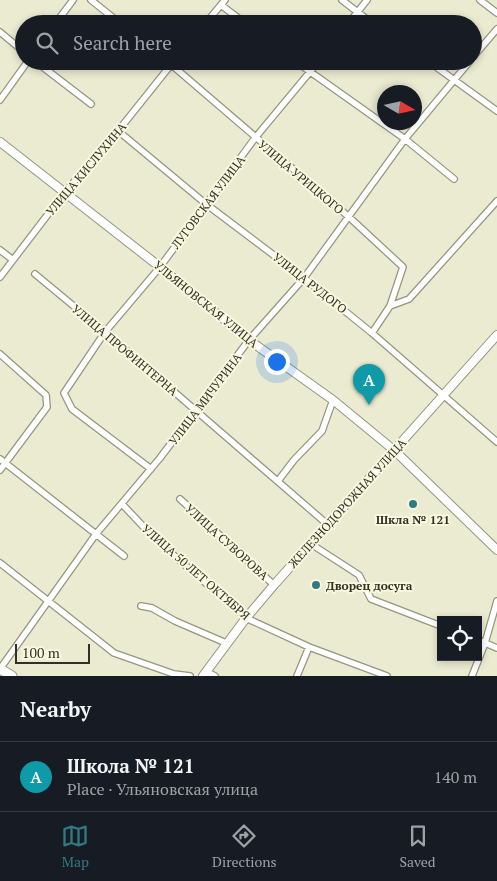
<!DOCTYPE html>
<meta charset="utf-8">
<style>
body{margin:0;font-family:"PT Serif",serif;background:#20242c;color:#f1f3f6}
.controls{position:absolute;right:15px;bottom:15px;display:grid;overflow:hidden;border-radius:0px;box-shadow:0 2px 8px #0003}
.controls button{width:45px;height:45px;display:grid;place-items:center;padding:0;border:0;border-bottom:1px solid #363941;background:#171b24;color:#f1f3f6;font:25px sans-serif}
.compass{position:absolute;left:377px;top:85px;width:45px;height:45px;border-radius:50%;background:#171b24;box-shadow:0 2px 8px #0003;rotate:99deg}
.scale{position:absolute;left:15px;bottom:12px;width:75px;box-sizing:border-box;padding-left:5px;border:2px solid #323128;border-top:0;font-size:14px;line-height:18px;white-space:nowrap;color:#323128;-webkit-text-stroke:4px #f8f8df;paint-order:stroke}
.you{position:absolute;left:276px;top:361px;width:18px;height:18px;margin:-12px;border:4px solid #fff;border-radius:50%;background:#1a73e8;box-shadow:0 0 0 8px #1a73e833}
.badge{display:grid;place-items:center;width:32px;height:32px;border-radius:50%;background:#327a83;color:#fff;font-size:16px;font-weight:700}
.pin{position:absolute;translate:-50% -41px;filter:drop-shadow(0 1px 2px #0008)}
.pin::after{content:'';position:absolute;top:26px;width:18px;height:15px;background:inherit;clip-path:polygon(0 0,100% 0,50% 100%)}
.list{margin:0;padding:0;list-style:none}
h2{display:flex;justify-content:space-between;align-items:center;height:65px;margin:0;padding:0 20px;font-size:21px}
h2 small{font-size:16px;font-weight:400;color:#9ea1a6}
.list li{display:grid;grid-template-columns:32px 1fr auto;gap:15px;align-items:center;box-sizing:border-box;height:70px;padding:0 20px;border-top:1px solid #363941}
.list b{display:block;font-size:19px;white-space:nowrap}
.list p{margin:0;font-size:16px;white-space:nowrap;color:#9ea1a6}
.list em{font-size:16px;font-style:normal;color:#9ea1a6}
.icon{flex:none;width:28px;height:28px;fill:none;stroke:currentColor;stroke-width:2;stroke-linecap:round;stroke-linejoin:round}
.map{position:relative;flex:none;width:497px;height:676px;overflow:hidden}
.search{position:absolute;background:#171b24;box-shadow:0 2px 8px #0003;left:15px;right:15px;top:15px;height:55px;display:flex;align-items:center;gap:12px;box-sizing:border-box;padding:0 18px;border-radius:28px;color:#9ea1a6;font-size:19px}
.sheet{height:135px;background:#171b24}
nav{display:flex;justify-content:space-around;align-items:center;box-sizing:border-box;height:70px;border-top:1px solid #363941;background:#171b24;font-size:14px;color:#9ea1a6}
nav a{display:grid;justify-items:center;gap:2px}
nav .on{color:#327a83}
.map>svg:first-child{display:block}
.lines{fill:none;stroke-linecap:round;stroke-linejoin:round}
.minor-casing{stroke:#96957e;stroke-width:8}
.tertiary-casing{stroke:#96957e;stroke-width:10}
.secondary-casing{stroke:#96957e;stroke-width:11}
.minor{stroke:#fff;stroke-width:5.5}
.tertiary{stroke:#fff;stroke-width:8}
.secondary{stroke:#fff;stroke-width:9}
.poi-dot{fill:#327a83;stroke:#f8f8df;stroke-width:2}
.labels{text-anchor:middle;dominant-baseline:central;stroke-width:4;stroke-linejoin:round;paint-order:stroke}
.street-label{font-size:12px;fill:#323128;stroke:#f8f8df}
.poi-label{font-size:12px;font-weight:bold;fill:#323128;stroke:#f8f8df}
</style>
<div class="map">
<svg width="497" height="676" viewBox="0 0 497 676">
<rect width="100%" height="100%" fill="#ebebd2"/>
<g class="lines">
<g class="minor-casing">
<path id="minor" d="M91,0l30,24
M342,0l31,24
M480,0l17,13
M221,5l25,19
M55,24l18,-24
M205,24l20,-24
M348,24l19,-24
M0,32l24,20
M473,57l24,-28
M35,61l56,43
M167,61l182,156 54,50 -13,39
M295,61l110,78 49,40
M428,61l69,50
M0,100l28,-39
M117,130l89,74 98,74 68,55 125,109
M0,250l13,10
M35,274l70,58 222,192
M0,277l65,-85 53,-61 56,-70
M372,333l18,-27 19,-7 88,-98
M0,354l46,41 1,12 -47,63
M0,459l124,97
M151,469l-79,-60 -8,-16 41,-61 55,-65 95,-129 64,-77
M278,481l16,-21 28,-29 11,-31
M180,499l94,86
M122,504l33,35 91,79 63,29 78,29
M311,544l48,31 12,24 70,27
M0,563l114,90 60,21 16,2
M141,606l11,2 23,13 51,22
M478,640l19,8
M0,669l96,-135 64,-76 89,-118 55,-62 101,-139 65,-78
M207,672l8,4
M297,676l12,-29
M472,676l13,-33 12,-42"/>
</g>
<g class="tertiary-casing">
<path id="tertiary" d="M0,142l160,125 89,73 84,60 62,51 102,99
M203,676l43,-58 28,-33 223,-250"/>
</g>
<g class="secondary-casing">
<path id="secondary" d="M0,669l12,7"/>
</g>
<use href="#minor" class="minor"/>
<use href="#tertiary" class="tertiary"/>
<use href="#secondary" class="secondary"/>
</g>
<g class="poi-dot">
<circle cx="413" cy="504" r="5"/>
<circle cx="316" cy="585" r="5"/>
</g>
<g class="labels">
<g class="street-label">
<text transform="translate(86 169) rotate(-50)">УЛИЦА КИСЛУХИНА</text>
<text transform="translate(301 177) rotate(40)">УЛИЦА УРИЦКОГО</text>
<text transform="translate(208 202) rotate(-53)">ЛУГОВСКАЯ УЛИЦА</text>
<text transform="translate(310 283) rotate(38)">УЛИЦА РУДОГО</text>
<text transform="translate(206 304) rotate(39)">УЛЬЯНОВСКАЯ УЛИЦА</text>
<text transform="translate(125 350) rotate(40)">УЛИЦА ПРОФИНТЕРНА</text>
<text transform="translate(205 399) rotate(-53)">УЛИЦА МИЧУРИНА</text>
<text transform="translate(347 503) rotate(-48)">ЖЕЛЕЗНОДОРОЖНАЯ УЛИЦА</text>
<text transform="translate(227 542) rotate(42)">УЛИЦА СУВОРОВА</text>
<text transform="translate(196 572) rotate(41)">УЛИЦА 50 ЛЕТ ОКТЯБРЯ</text>
</g>
<g class="poi-label">
<text x="413" y="519">Шкла № 121</text>
<text x="326" y="585" text-anchor="start">Дворец досуга</text>
</g>
</g>
</svg>
<div class="controls">
<button><svg class="icon" aria-label="locate" viewBox="0 0 24 24"><circle cx="12" cy="12" r="6"/><path d="M12 2v4M12 18v4M2 12h4M18 12h4"/></svg></button>
</div>
<svg class="compass" viewBox="-18 -18 36 36"><path d="M0-13l5 13h-10z" fill="#e53935"/><path d="M0 13l5-13h-10z" fill="#9ea1a6"/></svg>
<div class="scale">100 m</div>
<div class="you"></div>
<div class="pin badge" style="left:369px;top:405px;background:#0f9aa8">A</div>
<div class="search"><svg class="icon" aria-label="search" viewBox="0 0 24 24"><circle cx="10" cy="10" r="6"/><path d="M15 15l6 6"/></svg>Search here</div>
</div>
<section class="sheet">
<h2>Nearby<small></small></h2>
<ul class="list">
<li><span class="badge" style="background:#0f9aa8">A</span><div><b>Школа № 121</b><p>Place · Ульяновская улица</p></div><em>140 m</em></li>
</ul>
</section>
<nav>
<a class="on"><svg class="icon" aria-label="map" viewBox="0 0 24 24"><path d="M3 6l6-2 6 2 6-2v14l-6 2-6-2-6 2zM9 4v14M15 6v14"/></svg>Map</a>
<a><svg class="icon" aria-label="directions" viewBox="0 0 24 24"><path d="M12 3l9 9-9 9-9-9zM9 14v-3h6M13 9l2 2-2 2"/></svg>Directions</a>
<a><svg class="icon" aria-label="saved" viewBox="0 0 24 24"><path d="M7 4h10v16l-5-4-5 4z"/></svg>Saved</a>
</nav>
